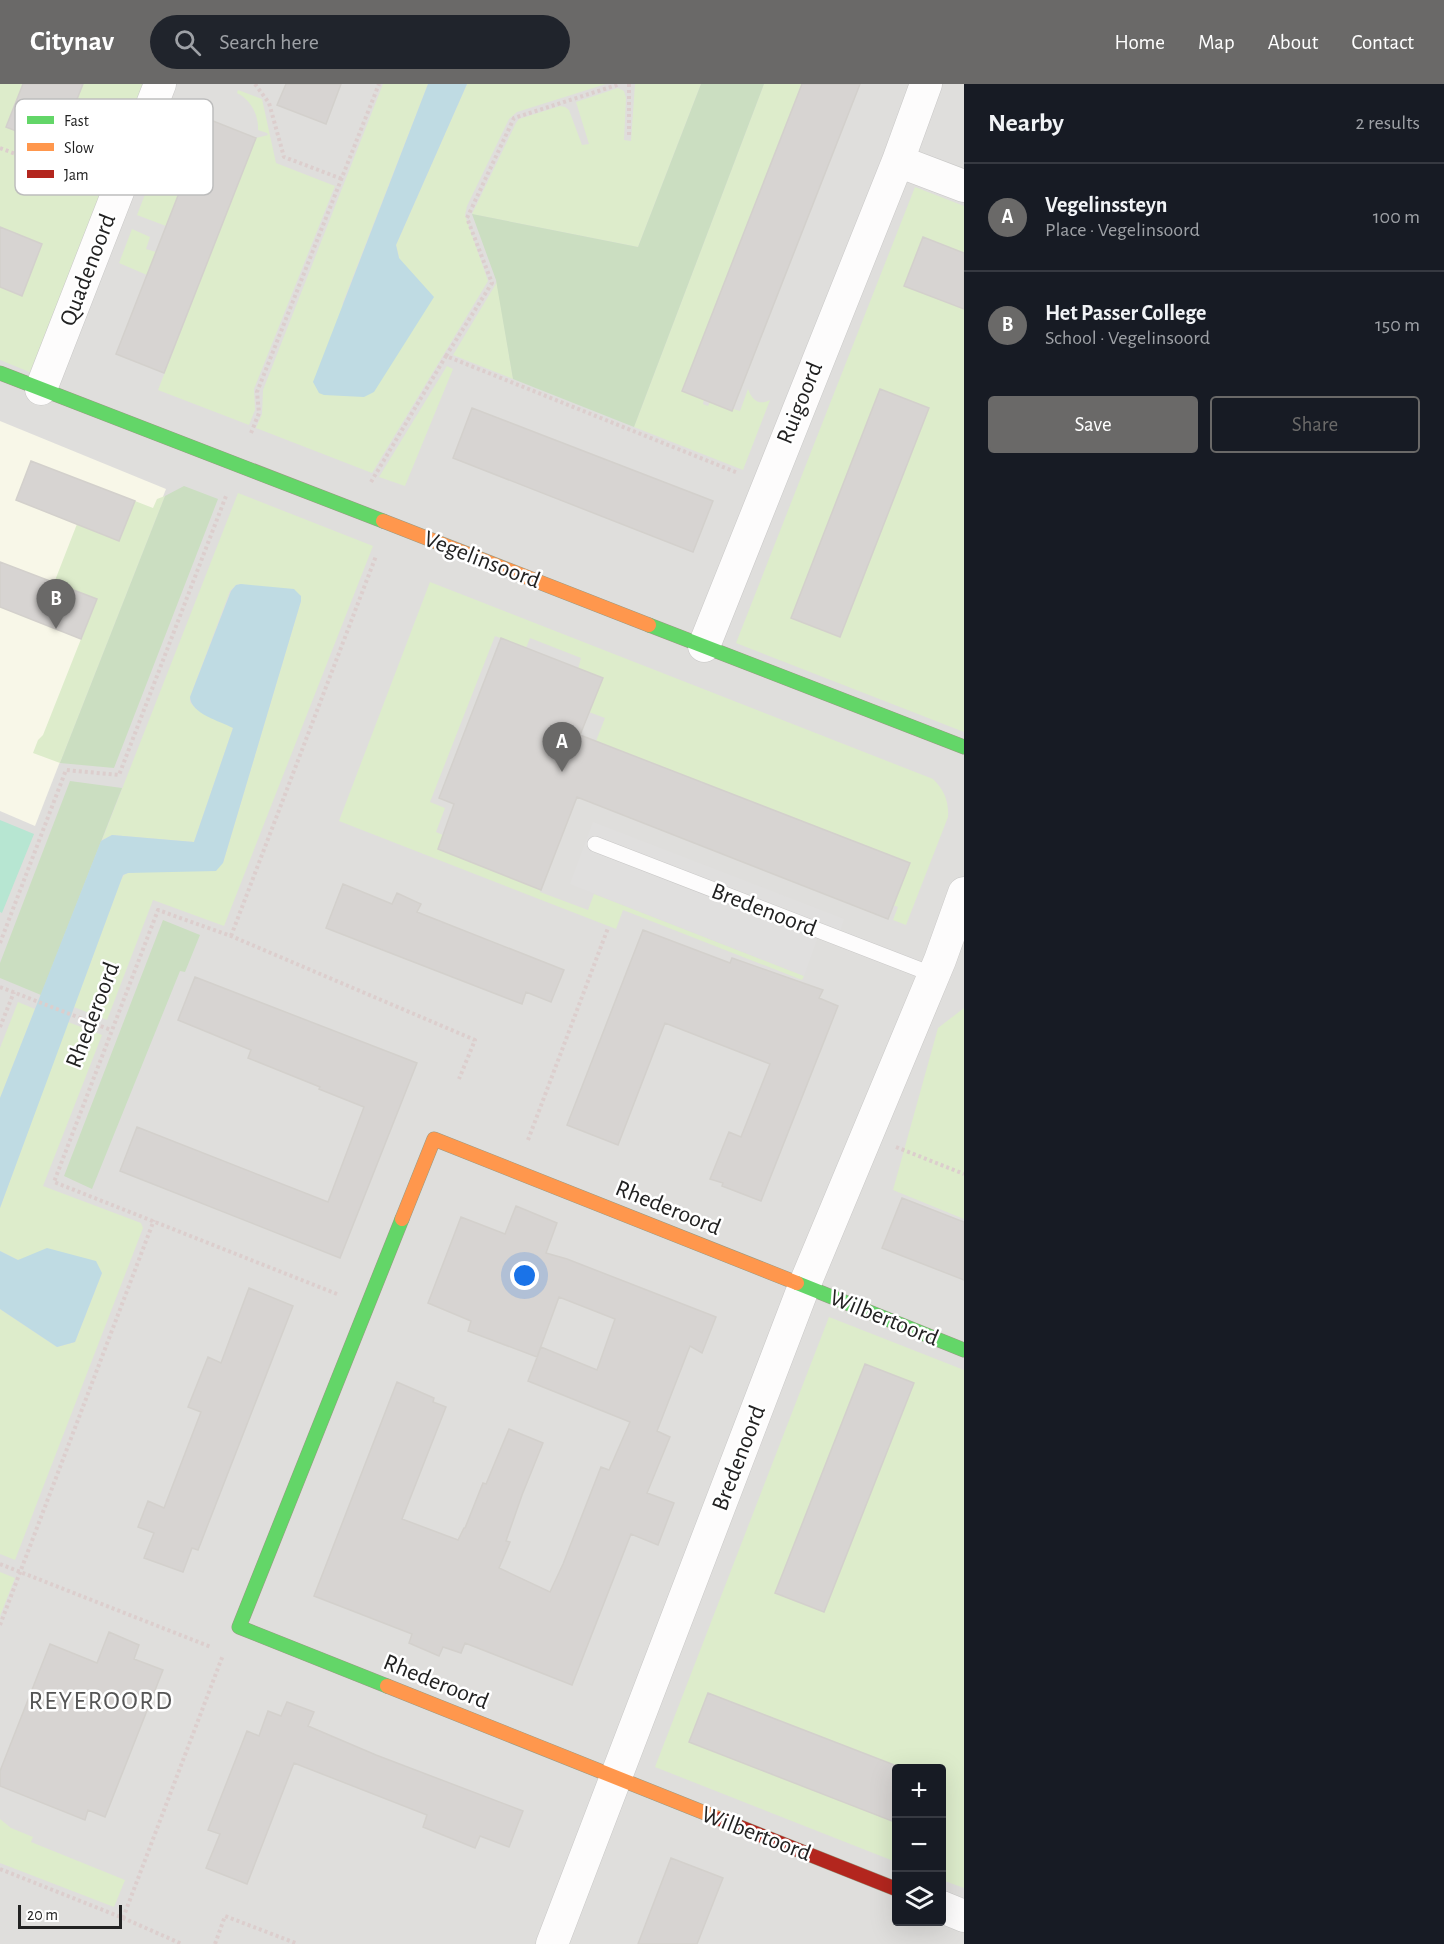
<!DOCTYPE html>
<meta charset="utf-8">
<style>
body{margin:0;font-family:"Alegreya Sans",sans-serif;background:#20242c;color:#f1f3f6}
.controls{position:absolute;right:18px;bottom:18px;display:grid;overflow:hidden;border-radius:6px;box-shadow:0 6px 24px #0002}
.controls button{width:54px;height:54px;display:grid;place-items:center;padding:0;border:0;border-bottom:2px solid #363941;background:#171b24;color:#f1f3f6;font:30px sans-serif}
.scale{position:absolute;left:18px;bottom:15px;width:104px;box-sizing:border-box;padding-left:6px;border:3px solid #222;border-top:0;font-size:16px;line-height:21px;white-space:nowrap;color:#222;-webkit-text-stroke:4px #fff;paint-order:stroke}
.you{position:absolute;left:525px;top:1192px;width:21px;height:21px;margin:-15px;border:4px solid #fff;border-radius:50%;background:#1a73e8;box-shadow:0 0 0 9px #1a73e833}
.badge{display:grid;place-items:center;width:39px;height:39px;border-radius:50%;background:#6a6968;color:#fff;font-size:20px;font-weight:700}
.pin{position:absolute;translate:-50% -50px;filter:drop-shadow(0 2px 3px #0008)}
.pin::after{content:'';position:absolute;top:32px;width:21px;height:18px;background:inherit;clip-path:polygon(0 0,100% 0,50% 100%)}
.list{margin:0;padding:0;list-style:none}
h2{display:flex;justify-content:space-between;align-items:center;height:78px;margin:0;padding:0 24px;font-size:26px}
h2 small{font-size:20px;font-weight:400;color:#9ea1a6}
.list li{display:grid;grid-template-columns:39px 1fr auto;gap:18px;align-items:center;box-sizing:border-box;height:108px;padding:0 24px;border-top:2px solid #363941}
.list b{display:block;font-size:22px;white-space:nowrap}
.list p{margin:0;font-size:20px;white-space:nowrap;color:#9ea1a6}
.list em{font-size:20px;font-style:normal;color:#9ea1a6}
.actions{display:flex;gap:12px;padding:18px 24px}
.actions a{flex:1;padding:14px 0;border:2px solid #6a6968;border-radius:6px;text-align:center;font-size:21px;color:#6a6968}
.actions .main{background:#6a6968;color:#fff}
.icon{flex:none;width:33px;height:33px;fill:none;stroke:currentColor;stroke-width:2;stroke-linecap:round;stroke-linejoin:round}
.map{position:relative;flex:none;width:964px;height:1860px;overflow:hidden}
header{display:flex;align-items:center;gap:36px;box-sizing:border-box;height:84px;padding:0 30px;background:#6a6968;color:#fff}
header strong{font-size:28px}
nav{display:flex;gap:33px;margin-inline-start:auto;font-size:21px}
.search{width:420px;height:54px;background:#20242c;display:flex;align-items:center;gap:15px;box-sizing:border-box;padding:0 21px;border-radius:33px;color:#9ea1a6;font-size:22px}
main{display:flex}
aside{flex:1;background:#171b24}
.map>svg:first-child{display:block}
.residential{fill:#dfdedc;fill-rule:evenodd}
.education{fill:#f8f7e8}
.grass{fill:#ddeccb}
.forest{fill:#cbdec1}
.pitch{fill:#b7e6d2}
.parking{fill:#e0dfde}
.water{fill:#bfdbe3}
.building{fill:#d7d4d2;stroke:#d3d0cc;stroke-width:1.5}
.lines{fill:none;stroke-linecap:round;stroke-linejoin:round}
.lane-casing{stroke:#c9c8c7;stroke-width:16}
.street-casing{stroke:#c9c8c7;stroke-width:33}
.fast-casing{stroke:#999a82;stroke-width:15}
.slow-casing{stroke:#999a82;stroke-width:15}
.jam-casing{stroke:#999a82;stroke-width:15}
.path{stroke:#dccecd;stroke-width:4;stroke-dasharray:3 3;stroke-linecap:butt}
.lane{stroke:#fdfcfc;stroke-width:15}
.street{stroke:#fdfcfc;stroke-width:32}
.fast{stroke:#63d668;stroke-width:14}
.slow{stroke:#ff974d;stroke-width:14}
.jam{stroke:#b3261e;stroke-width:14}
.labels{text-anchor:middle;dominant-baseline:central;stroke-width:5;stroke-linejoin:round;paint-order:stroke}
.street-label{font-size:24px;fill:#222;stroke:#fff}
.neighbourhood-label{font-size:26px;letter-spacing:1.5px;fill:#555;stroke:#fff}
.key{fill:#fff;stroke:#bdbdbd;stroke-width:1.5}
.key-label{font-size:16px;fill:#222}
</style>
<header>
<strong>Citynav</strong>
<div class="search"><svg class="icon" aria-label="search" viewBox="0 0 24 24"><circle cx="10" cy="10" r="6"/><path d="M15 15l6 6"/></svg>Search here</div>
<nav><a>Home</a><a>Map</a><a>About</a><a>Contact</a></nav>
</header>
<main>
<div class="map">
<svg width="964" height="1860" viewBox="0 0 964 1860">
<rect width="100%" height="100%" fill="#f0eeeb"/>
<path class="residential" d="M0,0h964v1860h-964zM896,1684h46v154h-46z"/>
<path class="education" d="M0,337l166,68 -131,337 -35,-15z"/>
<path class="grass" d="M0,0h145l-113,289 -32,-13z
M383,0h45l-86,221 57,-48 -3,-12 71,-161h139l-89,28 -8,7 -42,87 -2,9 23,66 -116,192 -116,-45 6,-14 1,-24z
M635,0h66l-63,163 -166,-33 44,-91 3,-4 41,-13 5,1 4,3 13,35 7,-1 -13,-42 42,-14 6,3 2,7 -2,42 7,1z
M764,0h38l-120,307 22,8 -1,5 5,2 2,-4 30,9 8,-22c4,11 11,17 22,11l-27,70 -109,-43z
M238,6l24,9 14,64 59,23 -81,203 1,21 -6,15 -91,-35 98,-252 12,-3 -1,-2 -9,-3c1,-15 -8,-31 -21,-37z
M161,69l29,11 -24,62 -29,-11z
M915,103l49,19v526l-228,-89z
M132,145l18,8 -4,12 10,3 -9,23 -28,-12z
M497,198l16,97 -60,-24z
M447,282l6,3 -48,117 -26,-9z
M238,409l135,53 -149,380 -71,-26 -46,120 -33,-13 47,-127 3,-5 4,-2 95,-10 78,-262v-5l-60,-12 -5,1 -6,6 -40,106v5l6,7 37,19 -39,114 -82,-7 -10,5z
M165,412l-105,267 -27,-10 5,-13 5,-5 38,-96 -27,-56 23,-59 42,17 16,-40 18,7 4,-9z
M430,498l503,197c11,11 16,22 15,38l-42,108 -13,-5 5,-13 -5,-2 16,-42 -313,-122 9,-23 -16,-6 13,-34 -24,-9 3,-11 -51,-20 -4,10 -31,-12 -65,166 15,6 -9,24 7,3 -5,14 91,36h13l-2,7 48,18 6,-16 210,82 -2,4 -179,-70 -7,19 -277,-108z
M18,918l17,7 -35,89v-50z
M964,924v211l-71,-29 45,-162z
M68,938l34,13 -59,151 98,37 2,5 -128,332 -15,-6v-245l57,38 18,-5 27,-69 -79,-14 -5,1 -18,-9v-43z
M829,1233l135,53v518l-22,-8v-112h-46v94l-241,-95z
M0,1488l15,6 -15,38z
M0,1735l11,9 22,9 -2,5 94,38 -11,27 -114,-44z"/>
<path class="forest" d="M701,0h63l-130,343 -121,-48 -17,-99 -24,-66 166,33z
M184,402l34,13 -104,269 -54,-5 105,-267z
M70,697l52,7 -81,207 -41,-17v-15z
M163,836l37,15 -15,37 -5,-1 -88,218 -28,-13z"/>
<path class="pitch" d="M0,736l34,14 -32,79 -2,-1z"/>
<path class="parking" d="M593,738l251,97 -6,19 -18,-7 -16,45 -234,-92z"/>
<path class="water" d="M428,0h39l-71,161 3,13 35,39 -60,95 -10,5 -40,-2 -5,-2 -6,-11z
M241,500l53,5 7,7v5l-78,262 -7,8 -88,2 -5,2 -123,333v-110l101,-257 11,-6 82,7 39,-114c-13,-7 -42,-14 -43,-31l41,-106 5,-6z
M47,1164l49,13 6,12 -27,69 -18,5 -57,-38v-58l18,9z"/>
<path class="building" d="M23,0h60l-25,63 -52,-20z
M286,0h55l-15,40 -49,-19z
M802,0h58l-128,327 -50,-20z
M208,35l48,19 -92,235 -48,-19z
M0,143l42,17 -20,52 -22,-9z
M923,153l41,16v56l-60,-23z
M880,305l49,19 -89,229 -49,-19z
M472,324l241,93 -20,51 -240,-94z
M31,377l104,40 -16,40 -103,-41z
M0,478l97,37 -16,40 -81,-32z
M501,554l102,40 -23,57 330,128 -22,56 -311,-122 -36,93 -103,-41 16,-45 -15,-6z
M343,800l49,20 5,-11 24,11 -4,8 147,58 -13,32 -25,-10 -4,12 -196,-76z
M643,846l87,33 2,-5 91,32 -4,8 19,8 -77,195 -39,-15 1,-3 -13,-4 19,-47 12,5 29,-73 -105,-41 -47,122 -51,-20z
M195,893l222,86 -77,195 -220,-87 17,-44 191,75 36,-95 -45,-18 1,-2 -72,-29 3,-8 -73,-30z
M902,1114l62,24v58l-82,-32z
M516,1122l41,17 -11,30 21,6 149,58 -14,36 -12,-7 -33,85 13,6 -23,56 27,10 -16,42 -27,-11 -59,151 -107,-42 -4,10 -18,-6 -4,9 -30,-13 3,-9 -98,-38 83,-214 37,16 -1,4 13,5 -44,112 56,21 6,-12h1l18,-45 3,1 23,-55 34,14 -21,52 -16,46 4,1 -11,26 51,24 13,-28 38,-97 8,3 21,-48 -102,-41 13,-34 56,23 18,-51 -56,-22 -22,60 -69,-26 3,-10 -43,-18 33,-86 44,17z
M249,1204l44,18 -95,244 -6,-2 -9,24 -39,-14 10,-25 -16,-6 10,-26 16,7 37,-96 -13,-5 20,-50 13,6z
M865,1280l49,19 -90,229 -49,-19z
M109,1548l30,13 -5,14 29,11 -58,147 -17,-7 -3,10 -85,-34v-15l50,-127 47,19z
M708,1609l189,73v57l-208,-81z
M287,1618l27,10 -6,14 68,29 147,56 -14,36 -29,-11 -5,12 -52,-21 4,-12 -133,-52 -47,121 -41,-16 14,-34 -12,-4 39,-99 12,5 9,-25 13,5z
M671,1774l52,20 -26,66h-59z"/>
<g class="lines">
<g class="lane-casing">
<path id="lane" d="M595,760l339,131"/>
</g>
<g class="street-casing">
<path id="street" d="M898,77l66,25
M41,305l119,-305
M704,562l194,-485 28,-77
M942,1823l22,9
M552,1860l252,-658 136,-326 24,-67"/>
</g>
<g class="fast-casing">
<path id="fast" d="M0,289l383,148
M649,541l315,122
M797,1199l167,67
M387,1602l-148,-59 163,-408"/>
</g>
<g class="slow-casing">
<path id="slow" d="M383,437l266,104
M402,1135l32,-80 363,144
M387,1602l333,133"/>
</g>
<g class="jam-casing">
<path id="jam" d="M720,1735l176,70"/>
</g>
<path class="path" d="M255,0l14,19 15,54 58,22
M629,0v51
M0,64l86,33
M446,272l46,-73 -25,-65 47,-100 106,-34
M251,349l8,-20 -2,-21 122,-308
M371,398l75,-126 292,117
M231,852l145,-380
M0,859l66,-173 53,5 107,-279
M0,903l111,43
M0,943l14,-35
M528,1056l80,-212
M896,1063l68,27
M337,1210l-283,-112 104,-272 73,26 244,104 -16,39
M0,1480l211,83
M0,1541l154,-405
M0,1785l123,49 59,26
M123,1834l100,-263
M215,1860l10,-28 73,28"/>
<use href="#lane" class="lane"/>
<use href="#street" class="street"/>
<use href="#fast" class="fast"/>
<use href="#slow" class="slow"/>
<use href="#jam" class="jam"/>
</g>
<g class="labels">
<g class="street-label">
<text transform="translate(88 186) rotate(-69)">Quadenoord</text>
<text transform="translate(800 319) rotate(-68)">Ruigoord</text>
<text transform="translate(482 476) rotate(21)">Vegelinsoord</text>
<text transform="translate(764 826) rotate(21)">Bredenoord</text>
<text transform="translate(93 931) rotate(-69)">Rhederoord</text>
<text transform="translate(668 1124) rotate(22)">Rhederoord</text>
<text transform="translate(884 1234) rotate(22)">Wilbertoord</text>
<text transform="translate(739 1374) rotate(-69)">Bredenoord</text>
<text transform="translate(436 1598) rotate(22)">Rhederoord</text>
<text transform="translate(756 1750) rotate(21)">Wilbertoord</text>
</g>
<g class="neighbourhood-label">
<text x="101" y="1617">REYEROORD</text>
</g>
</g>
<rect x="15" y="15" width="198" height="96" rx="9" class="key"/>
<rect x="27" y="32" width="27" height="8" fill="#63d668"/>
<rect x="27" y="59" width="27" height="8" fill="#ff974d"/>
<rect x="27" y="86" width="27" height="8" fill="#b3261e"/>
<g class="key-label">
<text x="64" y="42">Fast</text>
<text x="64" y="69">Slow</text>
<text x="64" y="96">Jam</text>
</g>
</svg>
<div class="controls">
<button>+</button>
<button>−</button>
<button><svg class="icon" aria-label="layers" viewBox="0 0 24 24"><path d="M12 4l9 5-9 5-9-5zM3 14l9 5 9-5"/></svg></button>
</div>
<div class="scale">20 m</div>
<div class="you"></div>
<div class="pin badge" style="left:562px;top:688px">A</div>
<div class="pin badge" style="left:56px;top:545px">B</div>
</div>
<aside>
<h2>Nearby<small>2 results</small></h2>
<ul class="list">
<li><span class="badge">A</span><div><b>Vegelinssteyn</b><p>Place · Vegelinsoord</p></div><em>100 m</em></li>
<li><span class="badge">B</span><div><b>Het Passer College</b><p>School · Vegelinsoord</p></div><em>150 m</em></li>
</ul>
<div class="actions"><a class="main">Save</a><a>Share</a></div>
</aside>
</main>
